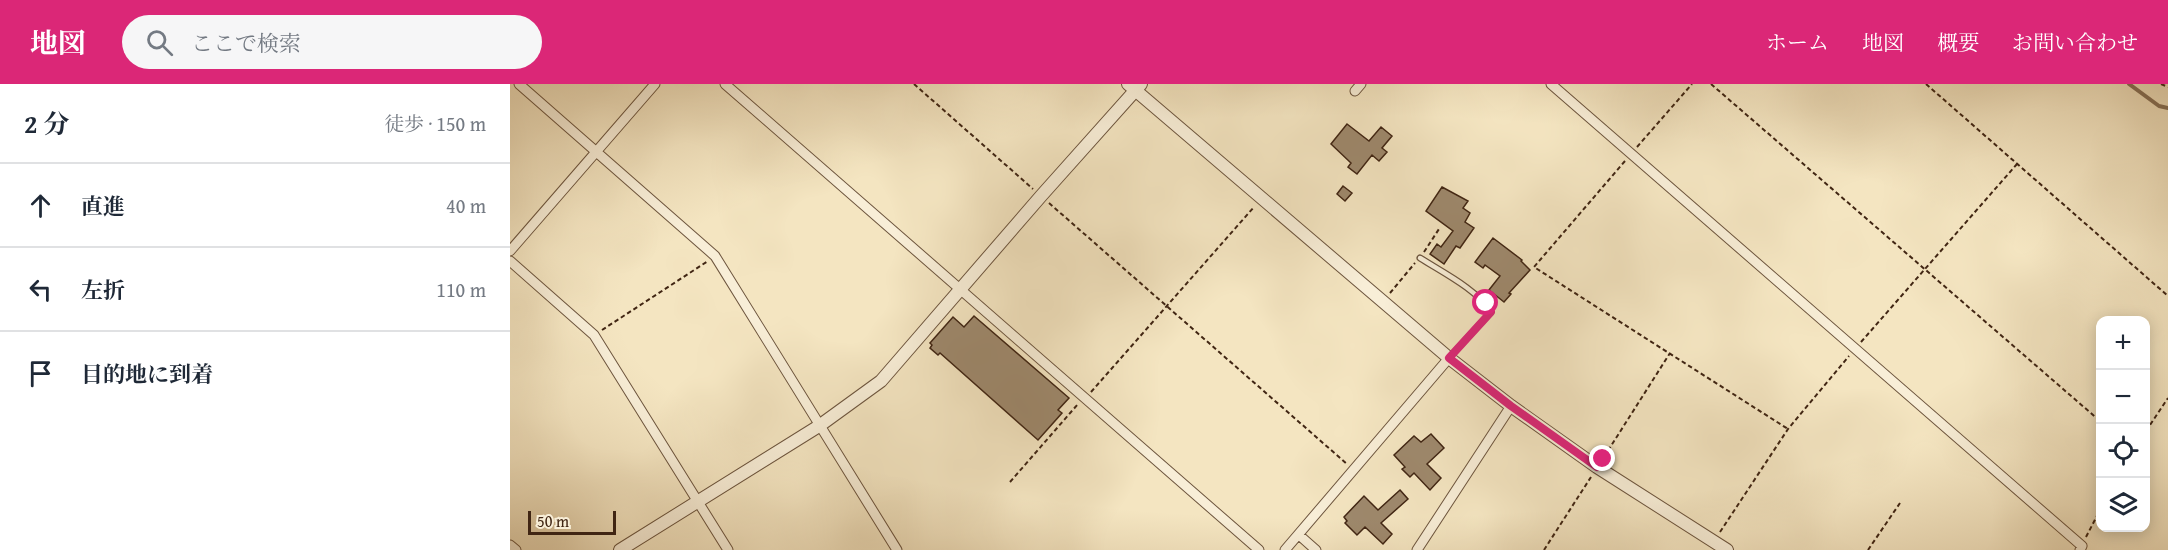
<!DOCTYPE html>
<html lang="ja">
<meta charset="utf-8">
<style>
body{margin:0;font-family:"Gentium Book Plus","Noto Serif JP",serif;background:#f6f6f7;color:#1f2937}
.controls{position:absolute;right:18px;bottom:18px;display:grid;overflow:hidden;border-radius:12px;box-shadow:0 3px 15px #0003}
.controls button{width:54px;height:54px;display:grid;place-items:center;padding:0;border:0;border-bottom:2px solid #e0e1e3;background:#fff;color:#1f2937;font:30px sans-serif}
.scale{position:absolute;left:18px;bottom:15px;width:88px;box-sizing:border-box;padding-left:6px;border:3px solid #402513;border-top:0;font-size:16px;line-height:21px;white-space:nowrap;color:#402513;-webkit-text-stroke:4px #f8eed7;paint-order:stroke}
.stop{position:absolute;width:18px;height:18px;margin:-14px;border:4px solid #db2777;border-radius:50%;background:#fff}
.stop.end{background:#db2777;border-color:#fff;box-shadow:0 2px 6px #0008}
.list{margin:0;padding:0;list-style:none}
h2{display:flex;justify-content:space-between;align-items:center;height:78px;margin:0;padding:0 24px;font-size:26px}
h2 small{font-size:20px;font-weight:400;color:#747a83}
.list li{display:grid;grid-template-columns:39px 1fr auto;gap:18px;align-items:center;box-sizing:border-box;height:84px;padding:0 24px;border-top:2px solid #e0e1e3}
.list b{display:block;font-size:22px;white-space:nowrap}
.list em{font-size:20px;font-style:normal;color:#747a83}
.icon{flex:none;width:33px;height:33px;fill:none;stroke:currentColor;stroke-width:2;stroke-linecap:round;stroke-linejoin:round}
.map{position:relative;flex:none;width:1658px;height:466px;overflow:hidden}
header{display:flex;align-items:center;gap:36px;box-sizing:border-box;height:84px;padding:0 30px;background:#db2777;color:#fff}
header strong{font-size:28px}
nav{display:flex;gap:33px;margin-inline-start:auto;font-size:21px}
.search{width:420px;height:54px;background:#f6f6f7;display:flex;align-items:center;gap:15px;box-sizing:border-box;padding:0 21px;border-radius:33px;color:#747a83;font-size:22px}
main{display:flex}
aside{flex:1;background:#fff}
.map>svg:first-child{display:block}
.lines{fill:none;stroke-linecap:round;stroke-linejoin:round}
.stream{stroke:#877158;stroke-width:4}
.building{fill:#9e896d;stroke:#402513;stroke-width:1.5}
.service-casing{stroke:#6d553e;stroke-width:7}
.minor-casing{stroke:#6d553e;stroke-width:11}
.tertiary-casing{stroke:#6d553e;stroke-width:14}
.path{stroke:#402513;stroke-width:2;stroke-dasharray:4.5 3;stroke-linecap:butt}
.service{stroke:#f8eed7;stroke-width:4.5}
.minor{stroke:#f8eed7;stroke-width:9}
.tertiary{stroke:#f8eed7;stroke-width:12}
.route{stroke:#db2777;stroke-width:8}
</style>
<header>
<strong>地図</strong>
<div class="search"><svg class="icon" aria-label="search" viewBox="0 0 24 24"><circle cx="10" cy="10" r="6"/><path d="M15 15l6 6"/></svg>ここで検索</div>
<nav><a>ホーム</a><a>地図</a><a>概要</a><a>お問い合わせ</a></nav>
</header>
<main>
<aside>
<h2>2 分<small>徒歩 · 150 m</small></h2>
<ul class="list">
<li><svg class="icon" aria-label="ahead" viewBox="0 0 24 24"><path d="M12 20V5M6 11l6-6 6 6"/></svg><div><b>直進</b></div><em>40 m</em></li>
<li><svg class="icon" aria-label="left" viewBox="0 0 24 24"><path d="M17 20v-9H6M10 6l-5 5 5 5"/></svg><div><b>左折</b></div><em>110 m</em></li>
<li><svg class="icon" aria-label="arrive" viewBox="0 0 24 24"><path d="M6 21V4h12l-3 4 3 4H6"/></svg><div><b>目的地に到着</b></div></li>
</ul>
</aside>
<div class="map">
<svg width="1658" height="466" viewBox="0 0 1658 466">
<rect width="100%" height="100%" fill="#f4e5c1"/>
<filter id="stains"><feTurbulence type="fractalNoise" baseFrequency=".00333" numOctaves="4"/><feColorMatrix values="0 0 0 0 .2 0 0 0 0 .09 0 0 0 0 .02 0 0 0 .5 -.17"/></filter>
<radialGradient id="worn" r=".72"><stop offset=".6" stop-color="#630" stop-opacity="0"/><stop offset="1" stop-color="#630" stop-opacity=".3"/></radialGradient>
<g class="lines">
<path class="stream" d="M1619,0l30,22 9,2"/>
</g>
<path class="building" d="M837,40l22,17 12,-14 11,9 -10,12 5,4 -8,9 -7,-6 -15,19 -9,-7 3,-4 -20,-19z
M833,102l9,7 -7,8 -8,-7z
M932,103l26,14 -5,7 7,5 -5,9 9,6 -14,20 -4,-2 -12,18 -14,-10 7,-10 4,3 12,-16 -27,-20z
M983,154l29,22 -1,1 9,9 -21,23 2,1 -7,8 -15,-12 11,-14 -15,-11 -2,3 -8,-6z
M464,232l95,82 -11,12 4,3 -24,27 -98,-87 -2,2 -8,-7 2,-3 -2,-2 23,-26 11,10z
M921,350l13,14 -17,16 14,14 -11,12 -16,-17 -4,4 -8,-8 3,-2 -11,-12 20,-19 7,6z
M890,406l8,9 -27,24 11,11 -9,10 -18,-17 -8,8 -12,-12 2,-2 -3,-4 20,-21 14,14z"/>
<g class="lines">
<g class="service-casing">
<path id="service" d="M910,174c22,14 58,32 71,54l-42,46"/>
</g>
<g class="minor-casing">
<path id="minor" d="M9,0l196,172 182,294
M215,0l534,466
M1041,0l531,462 -2,4
M845,7l6,-7
M0,167l145,-167
M0,177l84,74 134,215
M789,451l17,15
M0,461l6,5
M775,466l164,-192
M907,466l94,-144"/>
</g>
<g class="tertiary-casing">
<path id="tertiary" d="M618,0l321,274 62,48 86,61 130,83
M110,466l199,-124 62,-45 160,-185 100,-112"/>
</g>
<path class="path" d="M404,0l119,105
M1201,0l389,337
M1416,0l242,212
M1651,0l7,3
M1127,63l55,-63
M1115,77l-91,106 254,162
M539,119l298,261
M914,168l15,-23
M880,209l25,-30
M92,246l106,-69
M1351,258l156,-178
M581,308l163,-185
M1636,347l22,-33
M1094,373l66,-104
M500,398l68,-78
M1210,448l68,-103 61,-73
M1576,453l14,-27
M1034,466l47,-73
M1358,466l32,-47"/>
<use href="#service" class="service"/>
<use href="#minor" class="minor"/>
<use href="#tertiary" class="tertiary"/>
</g>
<g class="lines">
<path class="route" d="M976,219l5,9 -42,46 62,48 86,61 6,-8"/>
</g>
<rect width="100%" height="100%" filter="url(#stains)"/>
<rect width="100%" height="100%" fill="url(#worn)"/>
</svg>
<div class="controls">
<button>+</button>
<button>−</button>
<button><svg class="icon" aria-label="locate" viewBox="0 0 24 24"><circle cx="12" cy="12" r="6"/><path d="M12 2v4M12 18v4M2 12h4M18 12h4"/></svg></button>
<button><svg class="icon" aria-label="layers" viewBox="0 0 24 24"><path d="M12 4l9 5-9 5-9-5zM3 14l9 5 9-5"/></svg></button>
</div>
<div class="scale">50 m</div>
<div class="stop" style="left:976px;top:219px"></div>
<div class="stop end" style="left:1093px;top:375px"></div>
</div>
</main>
